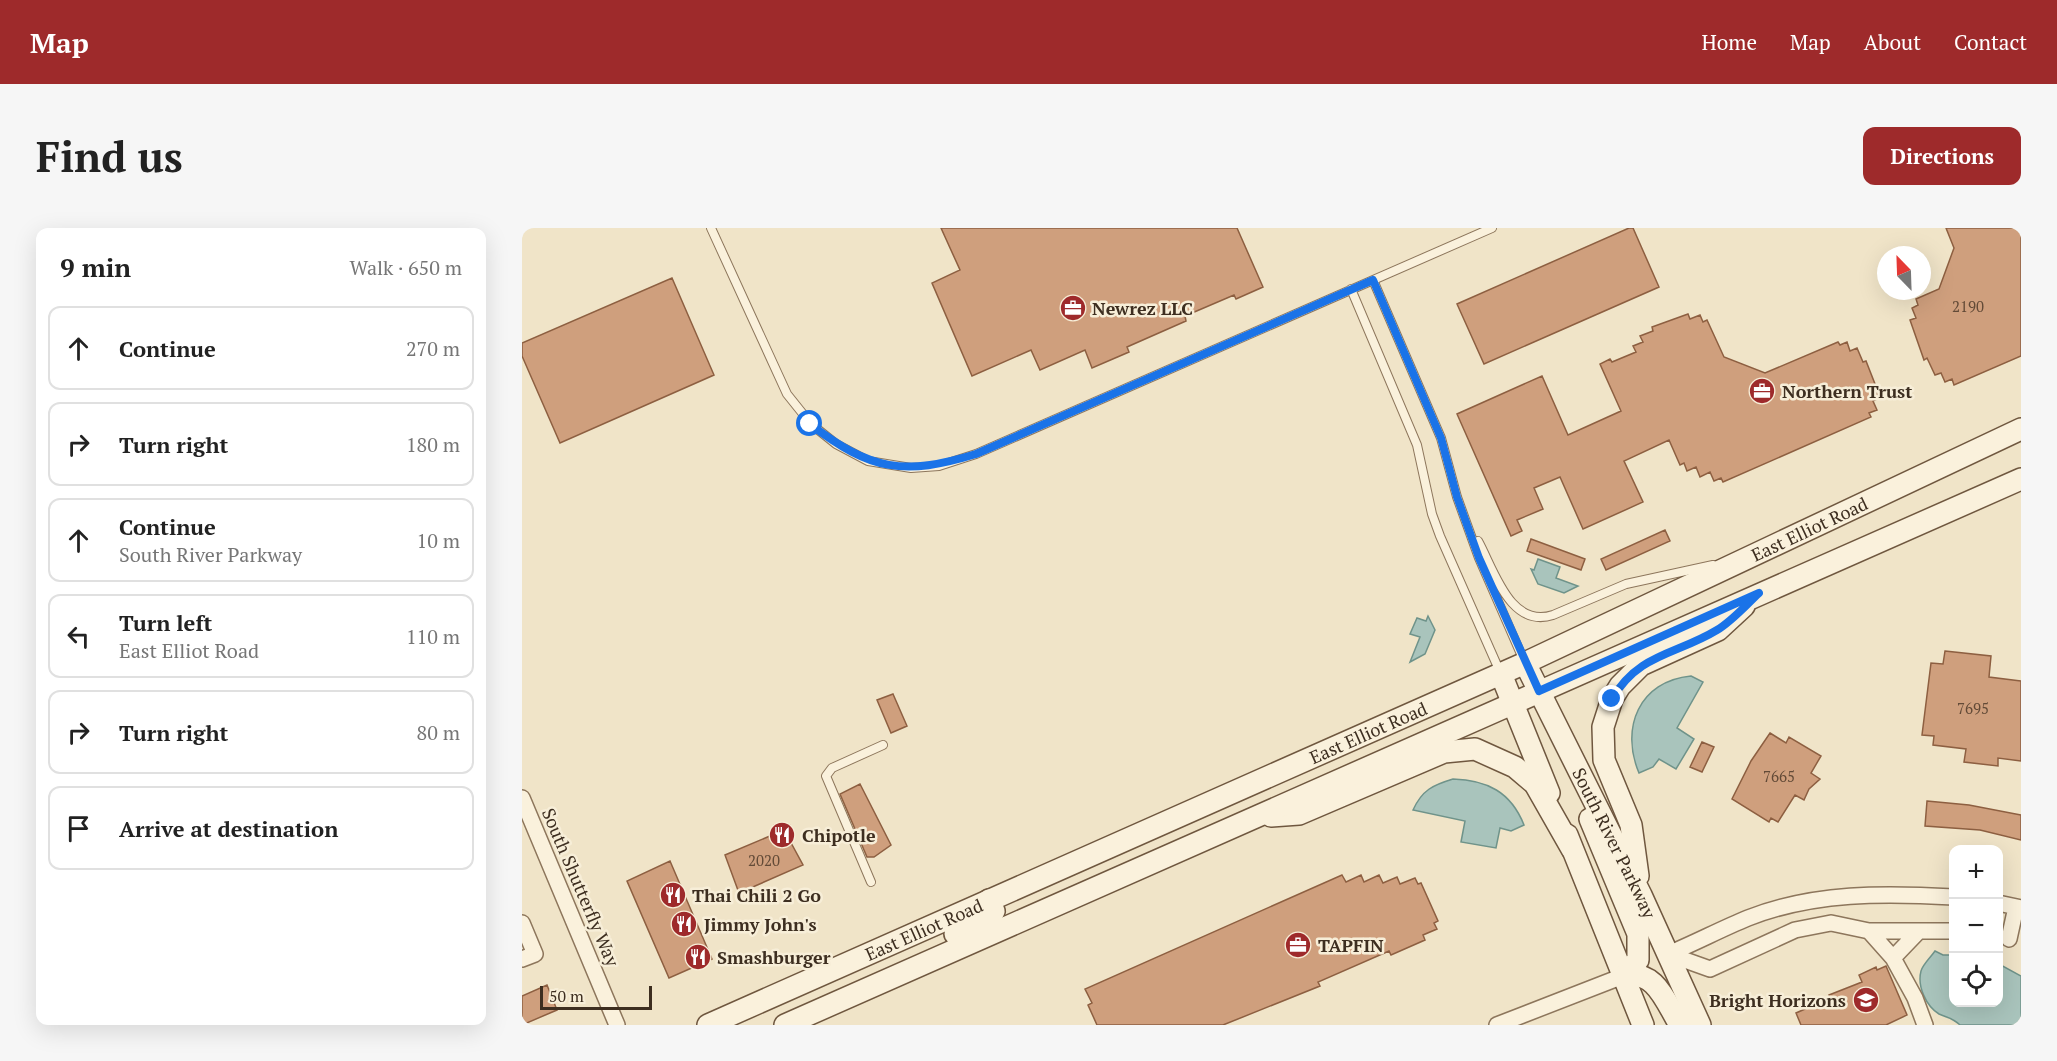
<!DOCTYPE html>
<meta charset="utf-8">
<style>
body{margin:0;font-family:"PT Serif",serif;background:#f6f6f6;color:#222}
.controls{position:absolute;right:18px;bottom:18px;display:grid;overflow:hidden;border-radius:12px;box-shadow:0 6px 24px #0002}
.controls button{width:54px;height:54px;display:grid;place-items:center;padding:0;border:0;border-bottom:2px solid #e0e0e0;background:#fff;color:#222;font:30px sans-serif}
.compass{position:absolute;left:1355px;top:18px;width:54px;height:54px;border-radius:50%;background:#fff;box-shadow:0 6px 24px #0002;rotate:337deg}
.scale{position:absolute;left:18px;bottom:15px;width:112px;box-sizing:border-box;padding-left:6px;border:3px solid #3d2e20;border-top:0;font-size:16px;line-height:21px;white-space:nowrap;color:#3d2e20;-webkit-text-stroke:4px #f7eed8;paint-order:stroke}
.stop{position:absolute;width:18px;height:18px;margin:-14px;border:4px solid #1a73e8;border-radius:50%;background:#fff}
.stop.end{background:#1a73e8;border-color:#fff;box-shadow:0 2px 6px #0008}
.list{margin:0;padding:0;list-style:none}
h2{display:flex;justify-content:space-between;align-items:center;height:78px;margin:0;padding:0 24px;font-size:26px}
h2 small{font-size:20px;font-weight:400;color:#767676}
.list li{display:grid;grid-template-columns:39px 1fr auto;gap:18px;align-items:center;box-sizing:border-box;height:84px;margin:0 12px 12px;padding:0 12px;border:2px solid #e0e0e0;border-radius:12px}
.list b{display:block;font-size:22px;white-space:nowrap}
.list p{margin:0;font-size:20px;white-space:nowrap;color:#767676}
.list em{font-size:20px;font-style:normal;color:#767676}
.icon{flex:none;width:33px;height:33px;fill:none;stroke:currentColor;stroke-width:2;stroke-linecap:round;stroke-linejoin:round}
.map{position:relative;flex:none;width:1499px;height:797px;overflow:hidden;border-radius:12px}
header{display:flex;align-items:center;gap:36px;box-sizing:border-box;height:84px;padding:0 30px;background:#9e2a2b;color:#fff}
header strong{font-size:28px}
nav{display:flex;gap:33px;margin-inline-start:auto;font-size:21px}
.intro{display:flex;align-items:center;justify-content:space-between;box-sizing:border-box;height:144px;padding:0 36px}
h1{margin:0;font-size:42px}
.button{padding:15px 27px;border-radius:12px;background:#9e2a2b;color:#fff;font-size:21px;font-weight:700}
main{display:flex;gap:36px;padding:0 36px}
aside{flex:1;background:#fff;border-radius:12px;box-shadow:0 6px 24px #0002}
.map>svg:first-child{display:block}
.water{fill:#a9c4bc;stroke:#6f938a;stroke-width:1.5}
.building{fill:#cf9f7d;stroke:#8d5f41;stroke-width:1.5}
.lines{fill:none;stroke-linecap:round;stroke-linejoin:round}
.lane-casing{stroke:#8d765c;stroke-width:10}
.street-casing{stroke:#8d765c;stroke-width:18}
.secondary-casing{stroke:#6f573f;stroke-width:24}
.lane{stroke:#faf1dc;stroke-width:8}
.street{stroke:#faf1dc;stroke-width:15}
.secondary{stroke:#faf1dc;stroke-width:21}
.route{stroke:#1a73e8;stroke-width:8}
.labels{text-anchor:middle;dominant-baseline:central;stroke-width:5;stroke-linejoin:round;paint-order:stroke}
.number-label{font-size:15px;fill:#624a37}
.poi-label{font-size:18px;font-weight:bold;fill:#3d2e20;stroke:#f7eed8;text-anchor:start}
.street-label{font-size:18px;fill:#3d2e20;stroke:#f7eed8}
</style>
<header>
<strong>Map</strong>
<nav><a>Home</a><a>Map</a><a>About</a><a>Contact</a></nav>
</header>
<div class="intro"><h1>Find us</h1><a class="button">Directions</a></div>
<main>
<aside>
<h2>9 min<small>Walk · 650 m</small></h2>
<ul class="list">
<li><svg class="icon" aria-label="ahead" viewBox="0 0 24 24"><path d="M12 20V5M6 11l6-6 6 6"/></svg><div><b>Continue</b></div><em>270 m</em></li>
<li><svg class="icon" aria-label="right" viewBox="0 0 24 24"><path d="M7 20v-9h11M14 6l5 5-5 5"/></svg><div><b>Turn right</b></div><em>180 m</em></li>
<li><svg class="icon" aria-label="ahead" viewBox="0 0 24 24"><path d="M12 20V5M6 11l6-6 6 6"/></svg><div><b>Continue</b><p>South River Parkway</p></div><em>10 m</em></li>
<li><svg class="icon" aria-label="left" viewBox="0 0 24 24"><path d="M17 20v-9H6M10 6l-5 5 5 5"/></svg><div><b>Turn left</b><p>East Elliot Road</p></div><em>110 m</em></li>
<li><svg class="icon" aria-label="right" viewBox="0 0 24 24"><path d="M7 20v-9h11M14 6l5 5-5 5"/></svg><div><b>Turn right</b></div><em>80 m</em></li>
<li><svg class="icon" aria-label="arrive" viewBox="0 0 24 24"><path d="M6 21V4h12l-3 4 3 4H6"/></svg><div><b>Arrive at destination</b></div></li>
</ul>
</aside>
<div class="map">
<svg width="1499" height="797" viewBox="0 0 1499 797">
<rect width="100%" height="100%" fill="#f0e4c8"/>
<path class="water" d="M1016,331l22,8 -4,11 22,8 -14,7 -26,-9 -7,-15 3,1z
M906,388l7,14 -10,24 -15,8 10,-25 -10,-3 7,-16 9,3z
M1169,448l12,6 -26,46 17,11 -18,30 -17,-10 -6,8 -14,6c-19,-45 0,-92 52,-97z
M931,551c34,1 58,13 71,46l-13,6 -11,-3 -4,20 -35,-6 4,-21 -52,-11c9,-20 20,-25 40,-31z
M1413,723l8,4h10l1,47h44l1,-38 22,12v49h-61c-7,-7 -12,-7 -21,-11 -13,-8 -22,-28 -18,-43 2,-7 10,-14 14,-20z"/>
<path class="building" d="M419,0h296l26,59 -27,12 -2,-4 -49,21 1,5 -59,26 2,5 -37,16 -7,-18 -45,20 -9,-20 -59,26 -40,-93 28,-13z
M1107,0h4l26,59 -175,77 -27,-60z
M1424,0h75v128l-67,29 -2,-6 -7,3 -4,-9 -6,2 -8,-17 -3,2 -14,-40 6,-2 -4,-10 6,-3 -2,-6 23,-10 15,-41z
M150,50l42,97 -154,68 -38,-87v-13z
M1166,86l2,5 10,-4 3,7 4,-2 17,37 41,16 73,-31 2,3 7,-3 3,9 7,-3 6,14 3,-1 9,23 -2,1 6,13 -6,3 4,9 -8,3 2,4 -148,65 -2,-4 -7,3 -4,-9 -10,5 -4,-10 -9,4 -3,-8 -4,2 -11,-25 -45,21 19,41 -60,27 -23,-52 -26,11 9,21 -26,11 5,11 -11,5 -54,-122 85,-38 26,59 53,-24 -21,-47 10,-5 2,3 24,-10 -3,-6 10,-4 -3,-6 13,-5 -1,-4z
M1143,302l5,11 -64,29 -5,-11z
M1009,311l54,20 -4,11 -54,-19z
M1423,423l46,5 -2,21 32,4v80l-23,-3v8l-34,-4 2,-13 -33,-4 1,-9 -12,-1 9,-72 12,1z
M371,466l14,32 -16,7 -14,-33z
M1248,505l16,10 3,-6 32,19 -10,17 9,6 -11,10 -5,11 -9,-5 -17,27 -7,-4 -2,4 -37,-23 19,-38z
M1180,514l12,5 -12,25 -12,-5z
M338,556l31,61 -17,12h-7l-27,-63z
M1405,573l42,4 52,10v25l-41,-10 -55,-4z
M262,602l19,35 -64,28 -14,-38z
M148,633l42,98 -43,19 -42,-97z
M820,647l4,7 15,-7 3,7 15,-7 4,8 14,-6 3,7 15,-6 3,6 3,-1 17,38 -4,2 3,6 -14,6 2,5 -34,15 -2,-4 -71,31 2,4 -97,39h-126l-9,-20 4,-2 -7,-14z
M1364,738l21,49 -21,10h-85l-5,-12 34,-15 -1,-3 33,-13 -3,-7 17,-8 1,3z
M25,757l10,25 -35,15v-29z"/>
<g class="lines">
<g class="lane-casing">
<path id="lane" d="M189,0l76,166 24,30 25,20 32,17 43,7 28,-2 37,-12 516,-226
M851,52l68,158 16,59 22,61 45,103
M829,61l66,156 15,69 8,22 60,136
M956,313c16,29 32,88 75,74l73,-31 87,-19
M349,654l-45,-106 6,-8 51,-23"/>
</g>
<g class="street-casing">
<path id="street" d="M0,570l95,227
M1476,675l23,5
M0,695l13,31 -13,5
M1347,703l24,27
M1395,705l-24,25 22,40 10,27
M1487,711l7,-32
M1146,726l42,15 85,-39 36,-7 38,8h85
M1146,726c27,-11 53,-25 80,-36 66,-26 137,-25 206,-21
M975,797l126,-49"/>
</g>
<g class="secondary-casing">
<g id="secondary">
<path id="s1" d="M1003,435l116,232 59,130"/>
<path d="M979,446l48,119"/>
<path d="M749,588l28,-2 145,-62 31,-3 40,18 20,17 37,65"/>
<path d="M1068,591l48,115v26l-15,16"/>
<path d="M1045,607l76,190"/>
<path d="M1116,648l-7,-51 -27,-65 -1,-33 9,-28 8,-13 21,-21 77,-35 26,-24"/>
<path d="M433,706l35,-16 4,-7 -5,-11"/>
<path d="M1101,748c33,-7 42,25 57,49"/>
<path id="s2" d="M186,797l817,-362 496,-234"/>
<path d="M263,797l1236,-546"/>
</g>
</g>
<use href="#lane" class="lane"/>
<use href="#street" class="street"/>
<use href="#secondary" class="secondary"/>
</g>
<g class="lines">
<path class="route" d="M288,196c61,47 94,52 166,30l397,-174 68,158 16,59 22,61 60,133 220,-98c-13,12 -27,28 -42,37 -41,25 -78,23 -105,69"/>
</g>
<defs>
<g id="office-disc" transform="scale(1.35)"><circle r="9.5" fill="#9e2a2b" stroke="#f7eed8"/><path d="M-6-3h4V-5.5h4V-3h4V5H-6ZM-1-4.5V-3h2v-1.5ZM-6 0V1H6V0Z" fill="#fff"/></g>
<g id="restaurant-disc" transform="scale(1.35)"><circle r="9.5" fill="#9e2a2b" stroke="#f7eed8"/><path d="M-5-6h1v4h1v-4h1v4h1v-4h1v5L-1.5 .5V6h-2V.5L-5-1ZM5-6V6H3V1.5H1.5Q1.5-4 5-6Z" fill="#fff"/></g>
<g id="school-disc" transform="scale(1.35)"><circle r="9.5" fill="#9e2a2b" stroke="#f7eed8"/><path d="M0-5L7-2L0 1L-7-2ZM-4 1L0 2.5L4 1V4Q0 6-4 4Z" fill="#fff"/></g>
</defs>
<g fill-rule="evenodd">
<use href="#office-disc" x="551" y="80"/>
<use href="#office-disc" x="1240" y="163"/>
<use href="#restaurant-disc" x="260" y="607"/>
<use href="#restaurant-disc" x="151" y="667"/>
<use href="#restaurant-disc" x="162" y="696"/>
<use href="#office-disc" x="776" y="717"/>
<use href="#restaurant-disc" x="176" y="729"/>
<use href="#school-disc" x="1344" y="772"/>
</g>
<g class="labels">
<g class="number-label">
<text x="1446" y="78">2190</text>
<text x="1451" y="480">7695</text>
<text x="1257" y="548">7665</text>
<text x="242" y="632">2020</text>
</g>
<g class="poi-label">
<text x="570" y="80">Newrez LLC</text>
<text x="1260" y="163">Northern Trust</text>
<text x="280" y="607">Chipotle</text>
<text x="170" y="667">Thai Chili 2 Go</text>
<text x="182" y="696">Jimmy John's</text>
<text x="796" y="717">TAPFIN</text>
<text x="195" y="729">Smashburger</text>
<text x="1324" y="772" text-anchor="end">Bright Horizons</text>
</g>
<g class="street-label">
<text stroke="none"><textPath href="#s2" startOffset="1208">East Elliot Road</textPath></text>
<text stroke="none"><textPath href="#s2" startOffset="722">East Elliot Road</textPath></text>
<text stroke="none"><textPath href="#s1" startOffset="201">South River Parkway</textPath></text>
<text transform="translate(59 659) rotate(67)">South Shutterfly Way</text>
<text stroke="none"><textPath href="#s2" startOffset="236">East Elliot Road</textPath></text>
</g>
</g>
</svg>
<div class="controls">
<button>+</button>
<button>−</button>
<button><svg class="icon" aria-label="locate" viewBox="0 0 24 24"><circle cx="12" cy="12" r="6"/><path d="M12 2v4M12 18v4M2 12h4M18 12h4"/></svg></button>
</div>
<svg class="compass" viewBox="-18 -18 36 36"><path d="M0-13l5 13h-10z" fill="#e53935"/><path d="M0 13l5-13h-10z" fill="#767676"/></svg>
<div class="scale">50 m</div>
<div class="stop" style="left:288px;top:196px"></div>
<div class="stop end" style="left:1090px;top:471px"></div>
</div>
</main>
